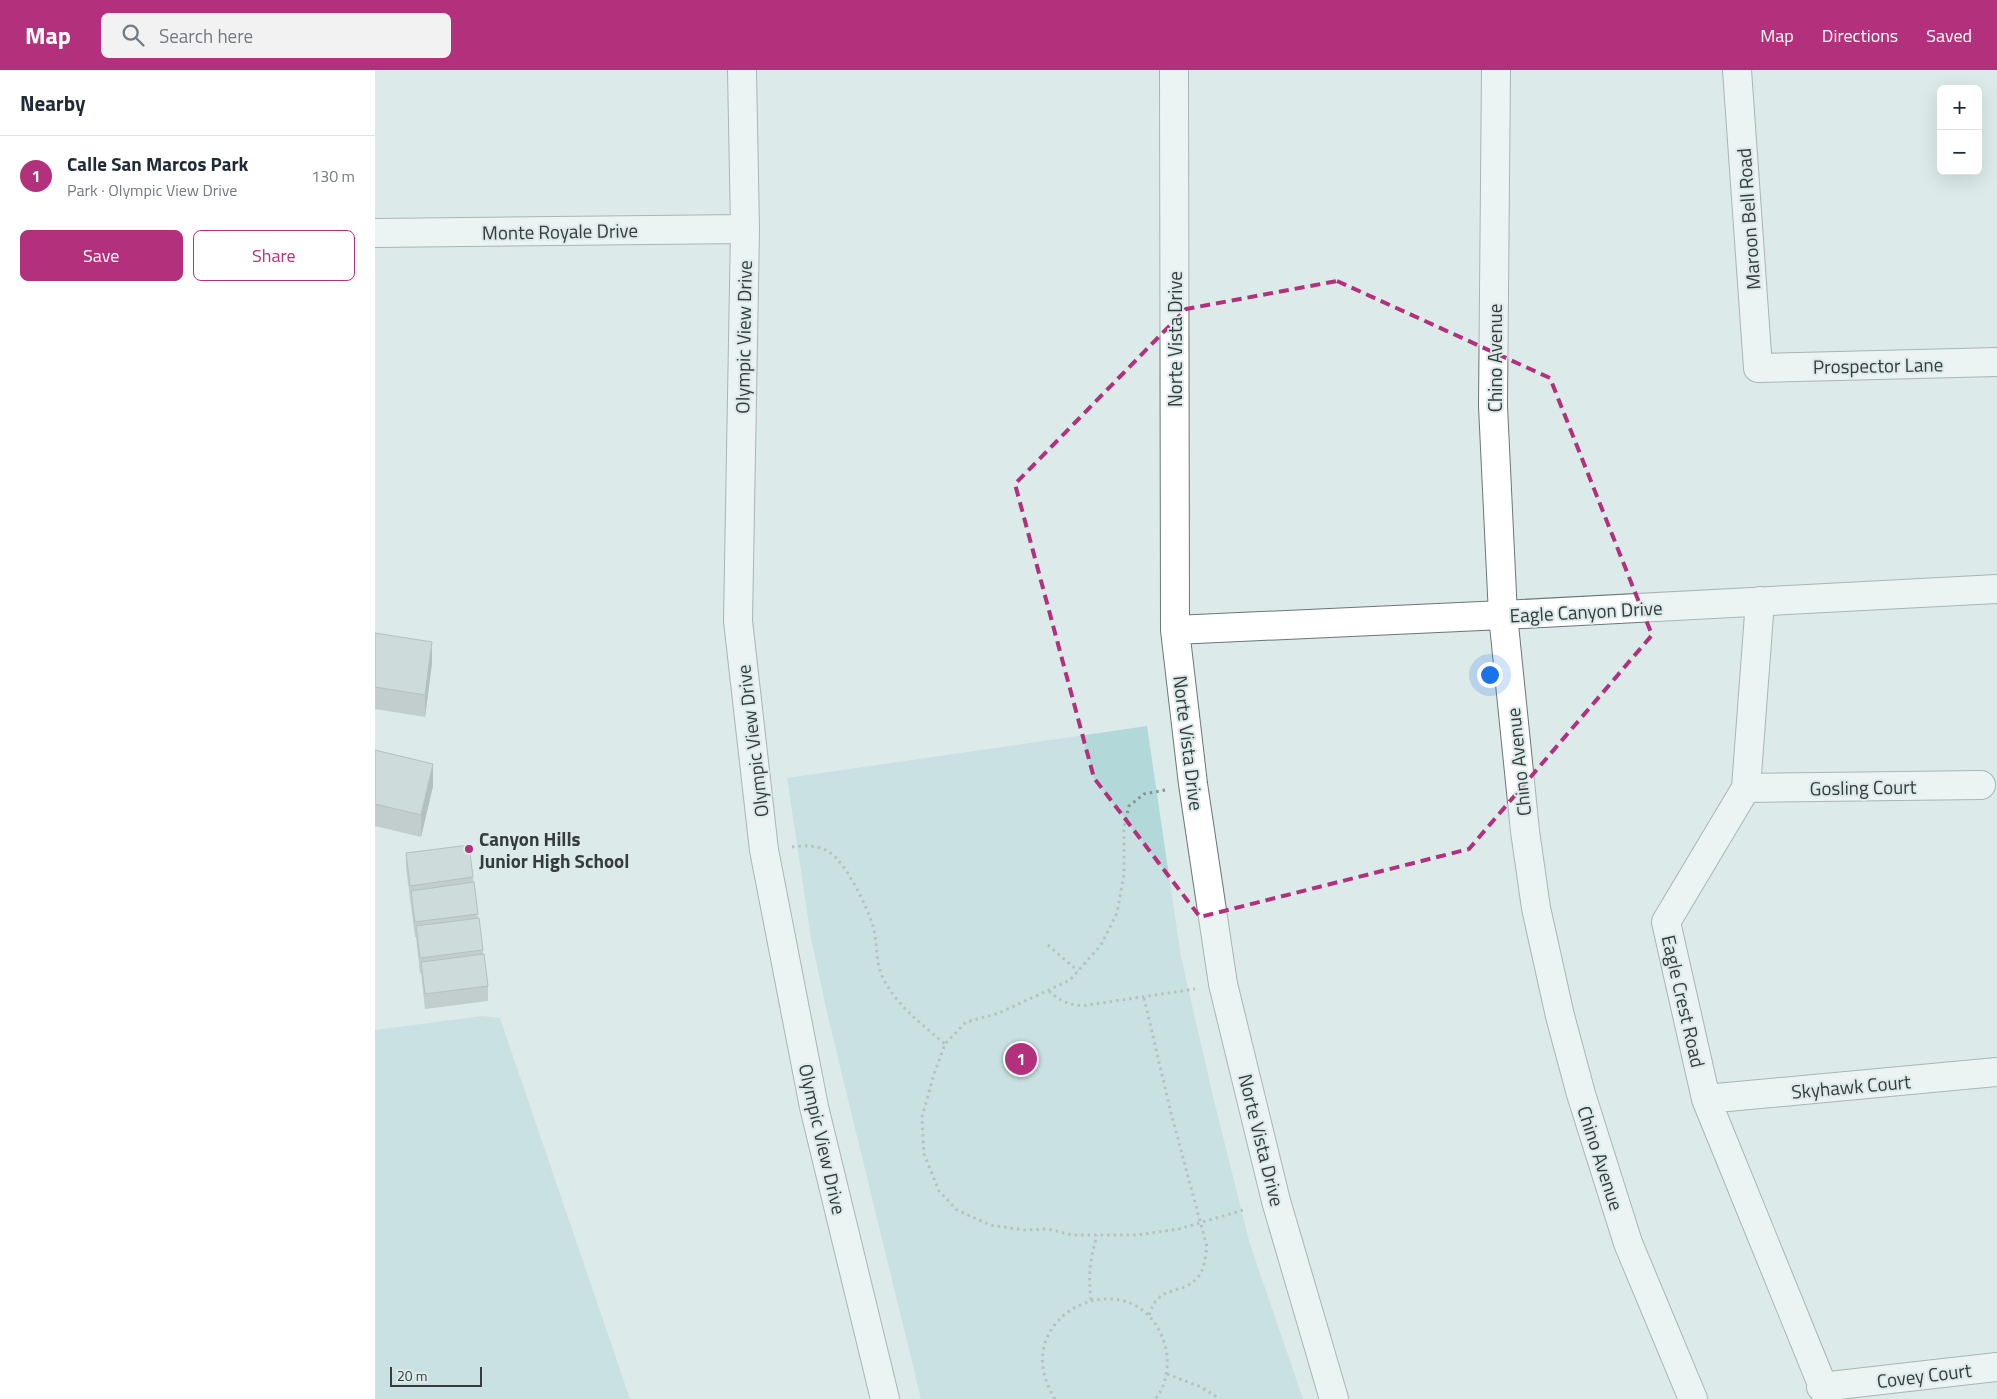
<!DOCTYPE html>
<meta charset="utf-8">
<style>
body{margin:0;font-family:"Titillium Web",sans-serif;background:#f2f2f3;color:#1f2937}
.controls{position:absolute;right:15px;top:15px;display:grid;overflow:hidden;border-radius:8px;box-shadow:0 5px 20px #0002}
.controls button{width:45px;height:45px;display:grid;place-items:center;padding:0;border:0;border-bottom:1px solid #e0e1e3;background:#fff;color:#1f2937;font:25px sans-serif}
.scale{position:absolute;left:15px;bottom:12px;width:92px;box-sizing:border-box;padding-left:5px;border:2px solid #363c3c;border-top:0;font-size:14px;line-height:18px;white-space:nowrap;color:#363c3c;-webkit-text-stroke:4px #dceaea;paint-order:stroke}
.you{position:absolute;left:1114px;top:604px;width:18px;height:18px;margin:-12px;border:4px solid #fff;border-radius:50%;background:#1a73e8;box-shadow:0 0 0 8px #1a73e833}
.badge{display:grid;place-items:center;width:32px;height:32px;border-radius:50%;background:#b3317c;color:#fff;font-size:16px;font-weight:700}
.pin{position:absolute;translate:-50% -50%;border:2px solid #fff;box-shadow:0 1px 5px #0006}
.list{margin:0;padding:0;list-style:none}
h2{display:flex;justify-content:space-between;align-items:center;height:65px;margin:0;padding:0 20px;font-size:21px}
h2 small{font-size:16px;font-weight:400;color:#747a83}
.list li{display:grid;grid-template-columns:32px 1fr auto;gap:15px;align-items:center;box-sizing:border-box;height:80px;padding:0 20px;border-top:1px solid #e0e1e3}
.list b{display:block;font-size:19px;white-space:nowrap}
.list p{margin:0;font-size:16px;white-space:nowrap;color:#747a83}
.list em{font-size:16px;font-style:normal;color:#747a83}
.actions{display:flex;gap:10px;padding:15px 20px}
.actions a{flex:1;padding:11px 0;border:1px solid #b3317c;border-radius:8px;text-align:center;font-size:18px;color:#b3317c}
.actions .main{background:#b3317c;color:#fff}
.icon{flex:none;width:28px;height:28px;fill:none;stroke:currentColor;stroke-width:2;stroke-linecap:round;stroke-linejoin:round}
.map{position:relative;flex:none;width:1622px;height:1329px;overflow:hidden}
header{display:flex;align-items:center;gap:30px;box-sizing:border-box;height:70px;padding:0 25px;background:#b3317c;color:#fff}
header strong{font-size:24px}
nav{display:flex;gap:28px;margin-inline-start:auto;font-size:18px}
.search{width:350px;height:45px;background:#f2f2f3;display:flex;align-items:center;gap:12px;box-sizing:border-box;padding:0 18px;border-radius:8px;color:#747a83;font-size:19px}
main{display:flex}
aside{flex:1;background:#fff}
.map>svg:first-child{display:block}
.green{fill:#b2d8da}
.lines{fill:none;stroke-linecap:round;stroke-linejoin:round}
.minor-casing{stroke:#6a7677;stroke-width:30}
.major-casing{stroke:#6a7677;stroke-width:30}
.path{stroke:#889292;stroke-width:3;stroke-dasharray:2.5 4;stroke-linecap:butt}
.minor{stroke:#fff;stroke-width:28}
.major{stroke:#fff;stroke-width:28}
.wall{fill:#a2adae}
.shaded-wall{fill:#848d8d}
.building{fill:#bcc9ca;stroke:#848d8d}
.marked{fill:none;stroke:#b3317c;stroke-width:4;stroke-dasharray:10 6;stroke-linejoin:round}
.poi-dot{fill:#b3317c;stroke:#dceaea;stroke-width:2}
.labels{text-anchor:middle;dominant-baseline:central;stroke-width:4;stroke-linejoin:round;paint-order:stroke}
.street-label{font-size:19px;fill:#363c3c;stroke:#dceaea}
.poi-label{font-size:19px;font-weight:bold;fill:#363c3c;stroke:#dceaea;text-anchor:start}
</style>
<header>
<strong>Map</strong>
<div class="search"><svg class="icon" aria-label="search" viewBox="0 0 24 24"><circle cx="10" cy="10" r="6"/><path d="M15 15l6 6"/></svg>Search here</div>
<nav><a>Map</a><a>Directions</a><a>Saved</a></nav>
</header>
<main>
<aside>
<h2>Nearby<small></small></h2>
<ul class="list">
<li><span class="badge">1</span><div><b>Calle San Marcos Park</b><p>Park · Olympic View Drive</p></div><em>130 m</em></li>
</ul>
<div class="actions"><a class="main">Save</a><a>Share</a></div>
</aside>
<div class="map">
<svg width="1622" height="1329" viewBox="0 0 1622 1329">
<rect width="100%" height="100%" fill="#dceaea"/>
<path class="green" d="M772,656l34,231 34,148 34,136 54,158h-382l-94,-386 -16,-75 -24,-160z
M107,946l18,2 130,381h-255v-369z"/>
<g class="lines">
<g class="minor-casing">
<path id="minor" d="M367,0l3,159 -7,392 26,229 50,257 71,292
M799,0l1,560 18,154 30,200 53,217 58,198
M1362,0l21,298 239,-6
M0,163l370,-4
M1385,531l-14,187 -80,134 40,177 122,300
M800,560l328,-15 494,-26
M1371,718l235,-3
M1331,1029l291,-27
M1446,1317l176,-20"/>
</g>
<g class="major-casing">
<path id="major" d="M1121,0l-3,336 10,209 22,216 11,77 24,108 21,78 47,149 65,156"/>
</g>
<path class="path" d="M790,720l-21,4 -15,12 -5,20v48l-7,39 -16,32 -31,35 -71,33 -33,9 -21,22 -11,30 -12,43 2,37 15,37 18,19 33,15 34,5 24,-1 24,6h65l42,-6 68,-20
M417,777c12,-2 26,-2 37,5 17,10 38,55 44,74 5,17 2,36 10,52 14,28 39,46 62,66
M673,875l30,26
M674,921c10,10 20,13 33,15l113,-17
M769,928l27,115 36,134c-2,9 -2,22 -9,30 -16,20 -40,5 -49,39
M716,1230c-3,-25 -1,-41 6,-65
M792,1304l34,13 19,12
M680,1329c-54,-86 83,-146 110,-54 5,18 2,40 -10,54"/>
<use href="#minor" class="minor"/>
<use href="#major" class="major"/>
</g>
<path class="wall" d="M0,563l57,30 -7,54 -50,-8z
M0,680l58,36 -12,51 -46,-11z
M31,783l67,24 5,41 10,68v15l-63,8 -4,-36h-1l-4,-36h-1l-9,-69z"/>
<path class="shaded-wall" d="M57,572v21l-7,54v-22z
M58,694v22l-12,51v-22z"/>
<path class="building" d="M0,563l57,9 -7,53 -50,-8z
M0,680l58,14 -12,51 -46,-11z
M94,775l4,32 -63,9 -4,-33z
M99,812l4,32 -63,8 -4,-31z
M104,848l4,32 -63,8 -4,-32z
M109,884l4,32 -63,8 -4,-32z"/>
<path d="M0 0H1622V1329H0ZM962,211l213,97 102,257 -183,214 -269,68 -106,-139 -79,-294 171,-175z" fill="#dceaea" fill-opacity=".55" fill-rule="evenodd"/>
<path class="marked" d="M962,211l213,97 102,257 -183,214 -269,68 -106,-139 -79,-294 171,-175z"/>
<circle class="poi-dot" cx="94" cy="779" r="5"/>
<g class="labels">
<g class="street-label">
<text transform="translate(1373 149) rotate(-94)">Maroon Bell Road</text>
<text transform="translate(185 161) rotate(-1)">Monte Royale Drive</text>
<text transform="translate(368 267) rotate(-89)">Olympic View Drive</text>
<text transform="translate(799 269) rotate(-90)">Norte Vista Drive</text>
<text transform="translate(1119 288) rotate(-90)">Chino Avenue</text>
<text transform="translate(1503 295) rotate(-1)">Prospector Lane</text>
<text transform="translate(1211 541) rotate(-3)">Eagle Canyon Drive</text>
<text transform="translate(377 671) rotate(-97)">Olympic View Drive</text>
<text transform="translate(814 673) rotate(83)">Norte Vista Drive</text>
<text transform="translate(1143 692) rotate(-96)">Chino Avenue</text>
<text transform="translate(1488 717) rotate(-1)">Gosling Court</text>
<text transform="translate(1309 931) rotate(77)">Eagle Crest Road</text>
<text transform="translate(1476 1016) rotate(-5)">Skyhawk Court</text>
<text transform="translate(448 1069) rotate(77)">Olympic View Drive</text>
<text transform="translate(887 1070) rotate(76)">Norte Vista Drive</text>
<text transform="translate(1226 1088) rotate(72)">Chino Avenue</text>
<text transform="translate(1549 1305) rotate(-7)">Covey Court</text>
</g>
<g class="poi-label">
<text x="104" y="768">Canyon Hills<tspan x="104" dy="22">Junior High School</tspan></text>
</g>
</g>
</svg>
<div class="controls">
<button>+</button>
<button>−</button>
</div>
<div class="scale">20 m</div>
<div class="you"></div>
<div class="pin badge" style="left:646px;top:989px">1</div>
</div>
</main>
